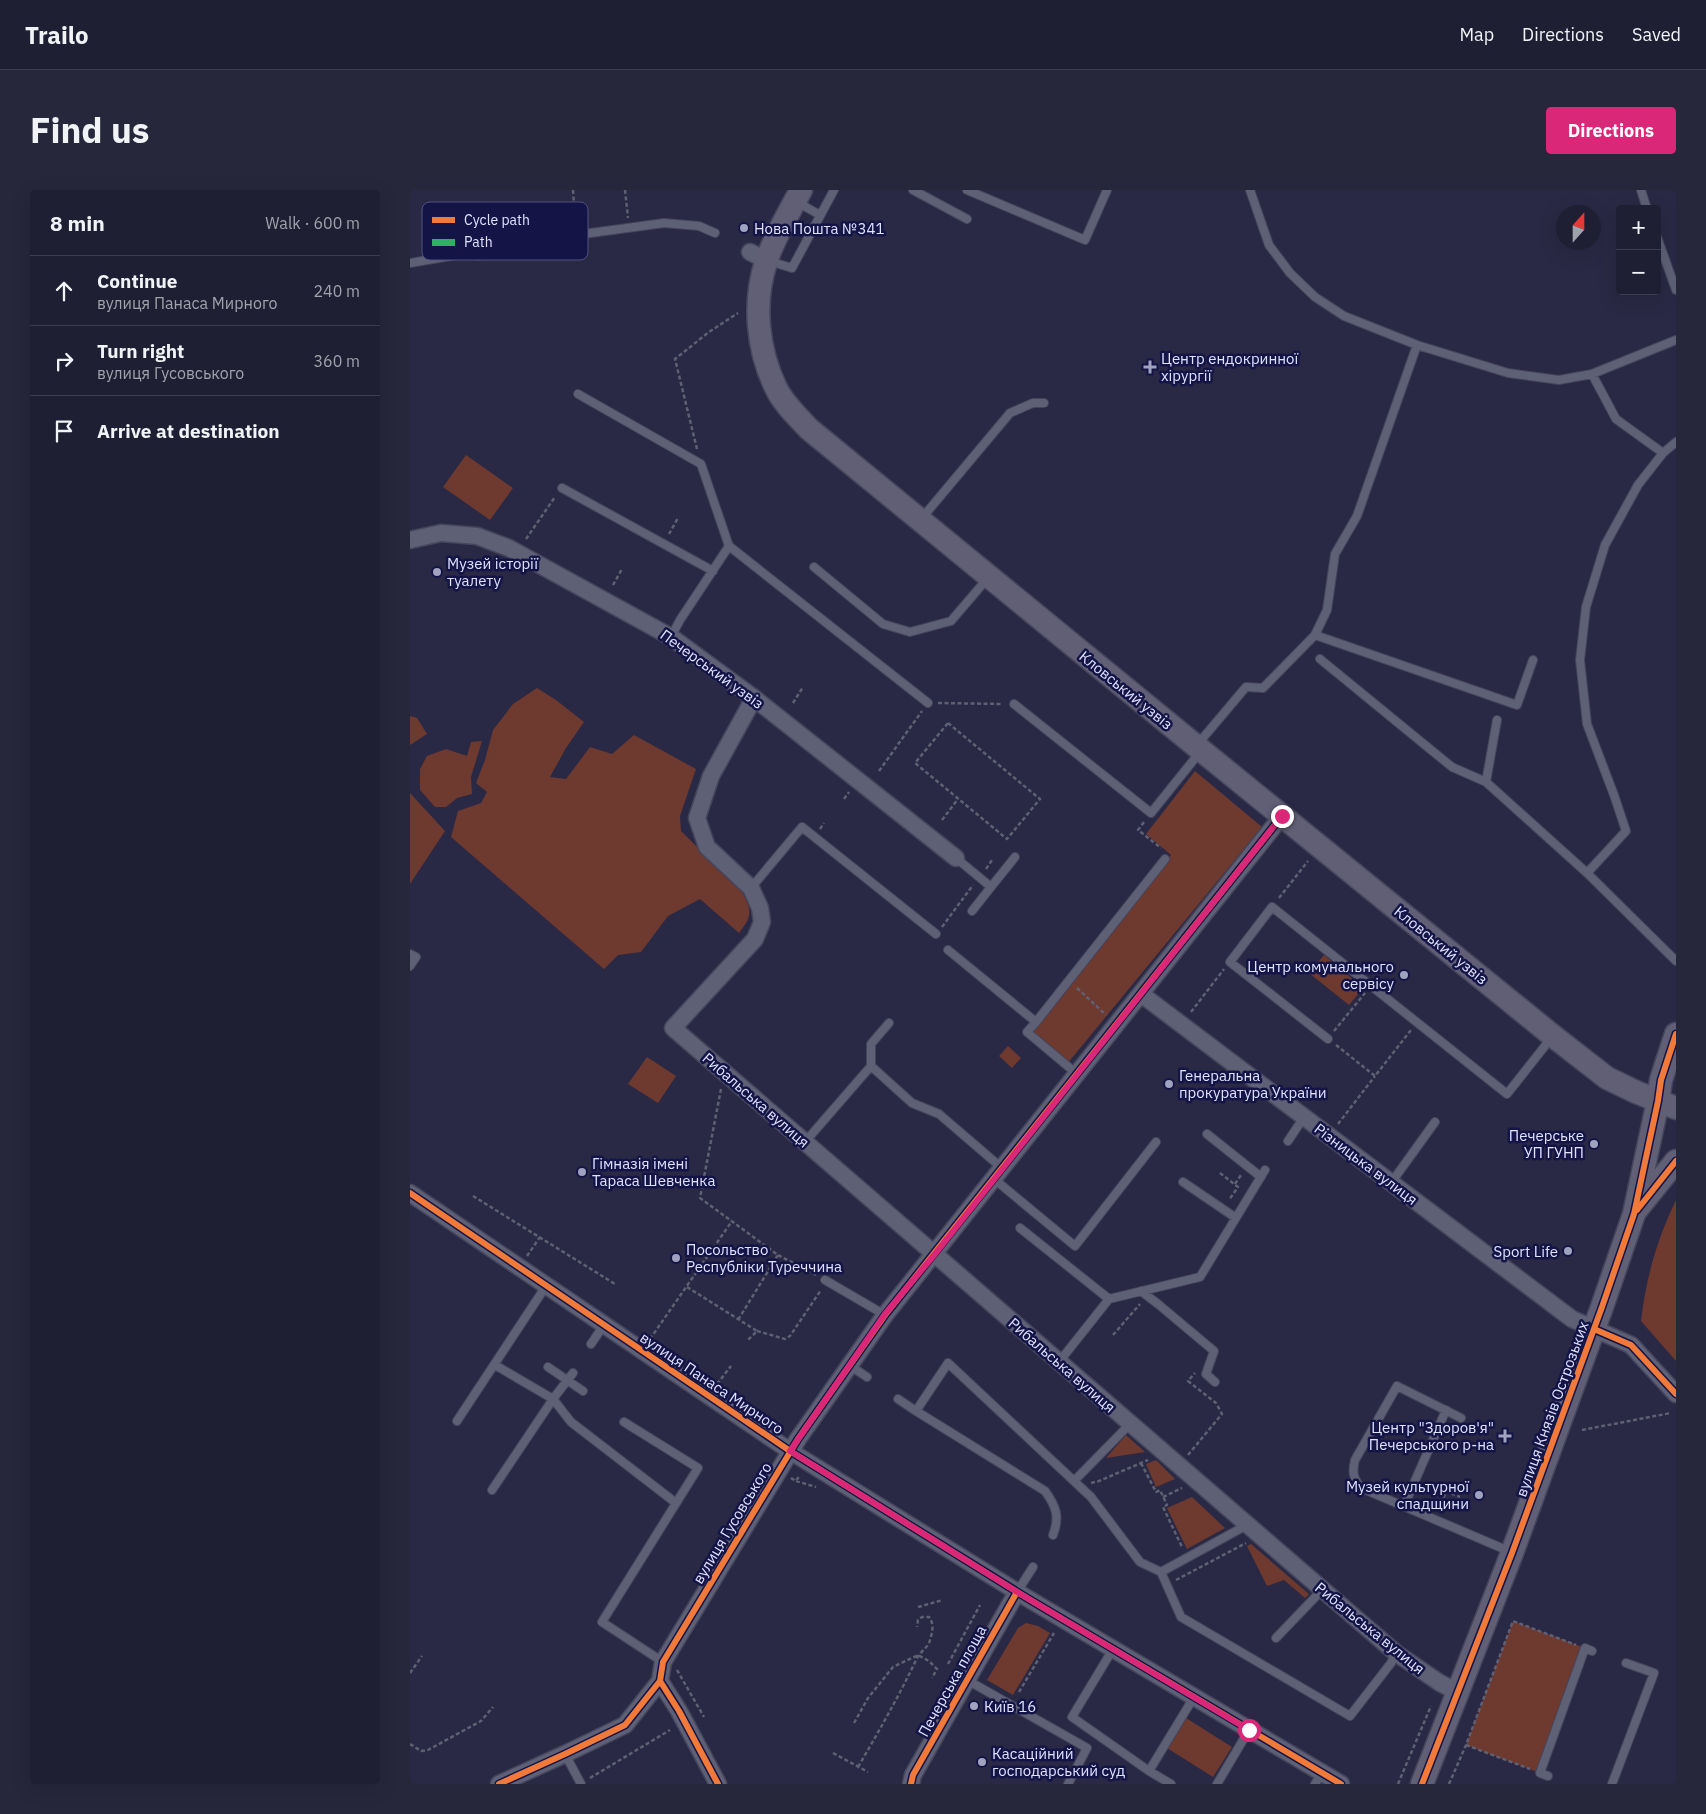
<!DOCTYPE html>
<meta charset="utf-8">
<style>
body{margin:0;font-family:"IBM Plex Sans",sans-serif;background:#27273c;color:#f1f3f6}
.controls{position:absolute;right:15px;top:15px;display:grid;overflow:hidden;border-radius:5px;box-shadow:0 5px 20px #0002}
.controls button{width:45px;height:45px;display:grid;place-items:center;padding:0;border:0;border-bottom:1px solid #3c3d4f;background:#1f1f34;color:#f1f3f6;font:25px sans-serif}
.compass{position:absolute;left:1146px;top:15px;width:45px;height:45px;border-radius:50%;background:#1f1f34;box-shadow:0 5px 20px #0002;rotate:21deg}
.stop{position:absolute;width:15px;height:15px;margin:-11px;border:4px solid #db2777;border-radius:50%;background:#fff}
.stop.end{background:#db2777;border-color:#fff;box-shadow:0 1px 5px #0008}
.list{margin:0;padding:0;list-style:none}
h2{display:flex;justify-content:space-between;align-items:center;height:65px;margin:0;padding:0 20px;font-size:21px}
h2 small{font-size:16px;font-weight:400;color:#a1a2ac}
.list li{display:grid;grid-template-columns:32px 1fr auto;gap:15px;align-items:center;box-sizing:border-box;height:70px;padding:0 20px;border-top:1px solid #3c3d4f}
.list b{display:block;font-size:19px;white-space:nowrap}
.list p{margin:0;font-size:16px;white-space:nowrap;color:#a1a2ac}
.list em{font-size:16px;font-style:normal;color:#a1a2ac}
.icon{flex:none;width:28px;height:28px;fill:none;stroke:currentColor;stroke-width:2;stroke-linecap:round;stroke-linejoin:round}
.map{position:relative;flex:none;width:1266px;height:1594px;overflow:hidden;border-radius:5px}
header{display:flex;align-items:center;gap:30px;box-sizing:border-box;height:70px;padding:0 25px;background:#1f1f34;border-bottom:1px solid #3c3d4f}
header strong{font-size:24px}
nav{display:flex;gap:28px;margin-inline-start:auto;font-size:18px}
.intro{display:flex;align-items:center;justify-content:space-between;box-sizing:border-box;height:120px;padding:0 30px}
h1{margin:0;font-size:35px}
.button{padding:12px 22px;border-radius:5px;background:#db2777;color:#fff;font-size:18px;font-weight:700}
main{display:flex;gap:30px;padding:0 30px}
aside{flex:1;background:#1f1f34;border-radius:5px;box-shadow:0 5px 20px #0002}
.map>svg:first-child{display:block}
.green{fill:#6e392e}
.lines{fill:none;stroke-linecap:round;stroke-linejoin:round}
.lane-casing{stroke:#45455d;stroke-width:10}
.street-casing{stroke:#45455d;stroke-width:19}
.secondary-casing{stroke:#45455d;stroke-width:25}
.path{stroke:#5e6074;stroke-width:2.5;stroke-dasharray:4 2.5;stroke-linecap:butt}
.lane{stroke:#5e6076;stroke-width:8}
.street{stroke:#5e6076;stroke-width:16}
.secondary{stroke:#605f76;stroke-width:22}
.quiet{stroke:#2db169;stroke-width:5;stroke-dasharray:10 5;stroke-linecap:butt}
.cycleway-casing{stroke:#141447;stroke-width:9}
.cycleway{stroke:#f17a3a;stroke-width:6}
.route{stroke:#db2777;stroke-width:6}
.poi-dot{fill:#9fa3be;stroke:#141447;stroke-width:2}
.labels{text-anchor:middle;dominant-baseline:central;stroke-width:5;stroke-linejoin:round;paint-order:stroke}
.poi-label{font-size:15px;fill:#dee4ff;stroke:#141447;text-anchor:start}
.street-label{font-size:15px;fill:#dee4ff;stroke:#141447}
.key{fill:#141447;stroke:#51527e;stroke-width:1}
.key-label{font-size:14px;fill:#dee4ff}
</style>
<header>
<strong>Trailo</strong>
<nav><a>Map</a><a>Directions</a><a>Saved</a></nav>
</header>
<div class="intro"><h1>Find us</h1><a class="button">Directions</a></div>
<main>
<aside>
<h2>8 min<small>Walk · 600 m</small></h2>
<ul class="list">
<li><svg class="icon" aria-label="ahead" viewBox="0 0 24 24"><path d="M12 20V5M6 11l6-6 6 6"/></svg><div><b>Continue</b><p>вулиця Панаса Мирного</p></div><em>240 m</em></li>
<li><svg class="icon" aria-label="right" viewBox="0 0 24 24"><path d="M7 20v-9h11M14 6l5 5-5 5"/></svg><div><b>Turn right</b><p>вулиця Гусовського</p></div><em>360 m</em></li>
<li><svg class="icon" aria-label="arrive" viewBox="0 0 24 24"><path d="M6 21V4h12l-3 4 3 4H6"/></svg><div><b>Arrive at destination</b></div></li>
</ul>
</aside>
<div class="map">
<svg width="1266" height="1594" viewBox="0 0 1266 1594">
<rect width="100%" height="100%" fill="#292945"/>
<path class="green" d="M56,265l47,33 -23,32 -47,-33z
M127,498l19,12 28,22 -18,26 -16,29 16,2 24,-32 22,7 22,-19 62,34 -16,47 1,15 60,59c11,19 12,26 -2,43l-39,-34 -32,17 -27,36 -23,3 -14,14 -153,-132 7,-26 23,-8 6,-11 -11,-9 9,-23 8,-30 20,-26z
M0,526l7,2 10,16 -17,11z
M72,551l-11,36 1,17 -15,4 -11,9h-11l-15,-17v-21l7,-13 19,-7 21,7 4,-14z
M785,581l67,56 -195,237 -38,-31 142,-178 -25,-21z
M0,603l35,38 -35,53z
M914,765l39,33 -14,17 -40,-32z
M598,856l13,12 -9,10 -13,-12z
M237,867l29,19 -18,27 -30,-19z
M1266,1010v161l-35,-40c5,-43 16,-82 35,-121z
M716,1245l19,17 -39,6z
M746,1270l19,19 -19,8 -10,-23z
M782,1307l33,31 -38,21 -20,-41z
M841,1354l58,50 -4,4 -21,-18 -17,6 -20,-40z
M1103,1431l72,27 -45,125 -74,-28z
M616,1433l12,3 12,7 -37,62 -26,-15 31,-52z
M776,1528l46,29 -19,30 -46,-29z"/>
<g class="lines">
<g class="lane-casing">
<path id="lane" d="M503,0l54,29
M557,0l118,50 22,-50
M840,0l19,55 21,28 25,24 29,19 73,29 91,28 51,7 33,-6 84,-34
M1231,0l6,19
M387,12l23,13
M166,45l88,-12 35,3 16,7
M1247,47l19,53
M359,71l23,7 42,-78
M0,73l69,-12
M1182,184l24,45 47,34
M168,204l123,70 28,82 -49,74 -9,17
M152,298l151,83
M512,328l88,-105 23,-10h11
M319,356l199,157
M404,377l69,57 27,8 41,-11 36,-42
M905,445l202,70 16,-45
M910,469l132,108 34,15 101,91 89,88
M604,514l137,109 49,-61
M787,555l49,-58 17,1 52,-53 12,-25 8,-56 22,-38 60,-171
M1076,592l11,-62
M546,668l35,29 24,-30
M1177,683l39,-42 -12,-36 -27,-71 -7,-64 6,-53 19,-62 33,-60 25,-32 13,-11
M341,698l51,-61 134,107
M562,721l19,-24
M538,760l88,72 129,-163
M0,764l6,3 -6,9
M626,832l-9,10 50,42
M918,849l-98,-77 42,-55 235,187 45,-57
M461,876v-22l18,-21
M797,944l54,43
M878,951l16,-24
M395,952l66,-76 41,37 27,11 64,55
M584,989l81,67 81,-104
M773,992l53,36
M981,993l44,-61
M610,1038l89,71 -50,63
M415,1090l60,35
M731,1101l17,13 56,47 -8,23 9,8
M699,1109l91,-22 65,-107
M181,1154l13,-19
M85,1175l58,34 20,-26
M439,1175l18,12
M138,1177l35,24
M488,1209l18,12
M1051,1228l-64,-32 -42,74c-3,12 -2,18 6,28l150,64
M47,1231l89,-135
M214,1232l74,46 -96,154 61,40
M664,1291l56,-57
M82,1300l61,-91 18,23 105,81
M994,1316l42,-96
M643,1345c7,-18 3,-29 -8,-44l-129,-80 32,-48 143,134 49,65 21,10 20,45 169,99 41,-53 5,-10
M751,1382l86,-47
M607,1402l16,-25
M866,1448l46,-48
M703,1459l-41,68 77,54 22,13
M557,1490l120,68 -19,36
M155,1564l16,30
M739,1581l45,-74
M1138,1586l-8,-3 45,-125 7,3
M807,1594l32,-54
M905,1594l7,-11
M1202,1594l42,-111 -28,-10"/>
</g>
<g class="street-casing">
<path id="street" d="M69,61l97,-16
M340,62l16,8
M0,350l31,-7 36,3 32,12 162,89 83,61 202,160
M344,508l-43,78 -14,42 10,29 44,41 9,20 2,14 -7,17 -82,89 723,625 44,30 18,9
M731,804l431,325 59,26 45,49
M0,1003l380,258 237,147 314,186
M250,1491l3,-19 135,-223 87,-124 397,-499
M250,1491l19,30 39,73
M89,1594l66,-30 60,-29 35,-44
M501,1594l2,-9 104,-183"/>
</g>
<g class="secondary-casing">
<path id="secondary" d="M391,0c-12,23 -27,47 -35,72 -13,40 -9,87 10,126 7,15 21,28 33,41l387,317 357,290 54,42 29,14 40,16
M1227,1019l39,-48
M1012,1594l90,-231 90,-246 32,-93 24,-113 3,-21 15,-46"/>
</g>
<path class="path" d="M163,0l2,31
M215,0l3,28
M18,26l1,33
M287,259l-22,-90 34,-27 29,-19
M259,344l9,-16
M116,349l29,-42
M203,395l9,-16
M383,513l10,-16
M528,513l65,1
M538,533l92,76 -33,40 -92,-76z
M469,581l43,-60
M434,609l5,-7
M532,630l16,-21
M734,632l-6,8 23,18
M410,639l4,-6
M576,679l6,-9
M869,708l29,-37
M532,737l31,-42
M667,798l29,27
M781,822l33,-43
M924,841l31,-38
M926,855l39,31 36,-46
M311,899l-21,109 78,57 -40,65
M928,934l37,-48
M810,983l18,14 -9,13
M825,994l6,-9
M63,1006l142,88
M368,1065l38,20
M117,1066l13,-19
M277,1097l70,44 -10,10
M347,1141l28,8 5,-3 31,-46
M703,1145l27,-31
M240,1149l82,-118
M307,1194l14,-18
M1172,1240l89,-17
M778,1265l34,-41 -6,-11 -28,-22 7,-8
M731,1273l15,29 4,-2 7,15 -4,2 19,40
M381,1288l5,3 4,-6
M386,1291l20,6
M681,1293l8,-2 49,-21
M753,1307l19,-9
M1029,1320l7,-19 14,6
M766,1390l70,-37
M508,1417l25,-7
M538,1474l32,-59
M267,1480l27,47
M0,1483l12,-17
M609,1502l35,-59
M444,1533l14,-25 25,-31 25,-12 11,6 8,8 -5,9
M0,1554l11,7 7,-1 53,-29 12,-14
M1056,1555l64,24
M423,1563l35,19
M448,1577c21,-36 41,-71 59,-109 3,-6 9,-9 12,-15 3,-9 6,-18 0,-26h-7l-4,3 -1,7
M180,1588l80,-48
M988,1594l33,-78
M1039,1594l17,-39 47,-124 63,24"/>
<use href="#lane" class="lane"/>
<use href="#street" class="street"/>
<use href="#secondary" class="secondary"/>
<path class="quiet" d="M69,61l97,-16"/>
<g class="cycleway-casing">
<path id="cycleway" d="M0,1003l380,258 237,147 314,186
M1227,1020l39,-49
M1184,1139l37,16 45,49
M250,1491l3,-19 135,-223 87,-124 397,-499
M250,1491l19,30 39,73
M89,1594l66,-30 60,-29 35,-44
M501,1594l2,-9 104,-183
M1012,1594l90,-231 90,-246 32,-93 24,-113 3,-21 15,-46"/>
</g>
<use href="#cycleway" class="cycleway"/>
</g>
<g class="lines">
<path class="route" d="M839,1540l-222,-132 -237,-147 95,-137 50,-60 347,-438"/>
</g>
<g class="poi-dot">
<circle cx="334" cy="38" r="5"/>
<path d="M737.5 169.5h5v5h5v5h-5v5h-5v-5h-5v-5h5z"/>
<circle cx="27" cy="382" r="5"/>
<circle cx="994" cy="785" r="5"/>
<circle cx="759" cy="894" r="5"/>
<circle cx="1184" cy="954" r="5"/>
<circle cx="172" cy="982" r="5"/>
<circle cx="1158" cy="1061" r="5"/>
<circle cx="266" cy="1068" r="5"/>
<path d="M1092.5 1238.5h5v5h5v5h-5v5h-5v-5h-5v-5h5z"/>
<circle cx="1069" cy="1305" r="5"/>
<circle cx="564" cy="1516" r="5"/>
<circle cx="572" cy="1572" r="5"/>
</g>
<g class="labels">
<g class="poi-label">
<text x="344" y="38">Нова Пошта №341</text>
<text x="751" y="168">Центр ендокринної<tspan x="751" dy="17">хірургії</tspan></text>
<text x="37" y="373">Музей історії<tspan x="37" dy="17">туалету</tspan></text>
<text x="984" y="776" text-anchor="end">Центр комунального<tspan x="984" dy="17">сервісу</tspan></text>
<text x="769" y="885">Генеральна<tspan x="769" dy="17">прокуратура України</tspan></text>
<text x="1174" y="945" text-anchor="end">Печерське<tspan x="1174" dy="17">УП ГУНП</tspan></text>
<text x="182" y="973">Гімназія імені<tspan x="182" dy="17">Тараса Шевченка</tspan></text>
<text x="276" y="1059">Посольство<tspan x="276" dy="17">Республіки Туреччина</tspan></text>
<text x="1148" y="1061" text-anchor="end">Sport Life</text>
<text x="1084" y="1237" text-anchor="end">Центр "Здоров'я"<tspan x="1084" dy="17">Печерського р-на</tspan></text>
<text x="1059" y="1296" text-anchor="end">Музей культурної<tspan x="1059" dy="17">спадщини</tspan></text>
<text x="574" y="1516">Київ 16</text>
<text x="582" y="1563">Касаційний<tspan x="582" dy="17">господарський суд</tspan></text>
</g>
<g class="street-label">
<text transform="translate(302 479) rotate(36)">Печерський узвіз</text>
<text transform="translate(716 500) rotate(39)">Кловський узвіз</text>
<text transform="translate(1031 755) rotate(39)">Кловський узвіз</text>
<text transform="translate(346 910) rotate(41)">Рибальська вулиця</text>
<text transform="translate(956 974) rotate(37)">Різницька вулиця</text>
<text transform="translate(652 1175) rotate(41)">Рибальська вулиця</text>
<text transform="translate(302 1193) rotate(34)">вулиця Панаса Мирного</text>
<text transform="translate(1142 1219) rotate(-70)">вулиця Князів Острозьких</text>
<text transform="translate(322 1333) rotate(-59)">вулиця Гусовського</text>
<text transform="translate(960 1438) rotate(39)">Рибальська вулиця</text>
<text transform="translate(542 1491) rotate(-61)">Печерська площа</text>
</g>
</g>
<rect x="12" y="12" width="166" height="58" rx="8" class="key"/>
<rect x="22" y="27" width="23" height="6" fill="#f17a3a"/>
<rect x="22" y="49" width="23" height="7" fill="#2db169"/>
<g class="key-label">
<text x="54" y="35">Cycle path</text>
<text x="54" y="57">Path</text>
</g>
</svg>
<div class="controls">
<button>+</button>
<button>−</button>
</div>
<svg class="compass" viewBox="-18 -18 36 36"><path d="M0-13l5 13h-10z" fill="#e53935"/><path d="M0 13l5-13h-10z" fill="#a1a2ac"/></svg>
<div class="stop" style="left:839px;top:1540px"></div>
<div class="stop end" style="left:872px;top:626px"></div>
</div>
</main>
